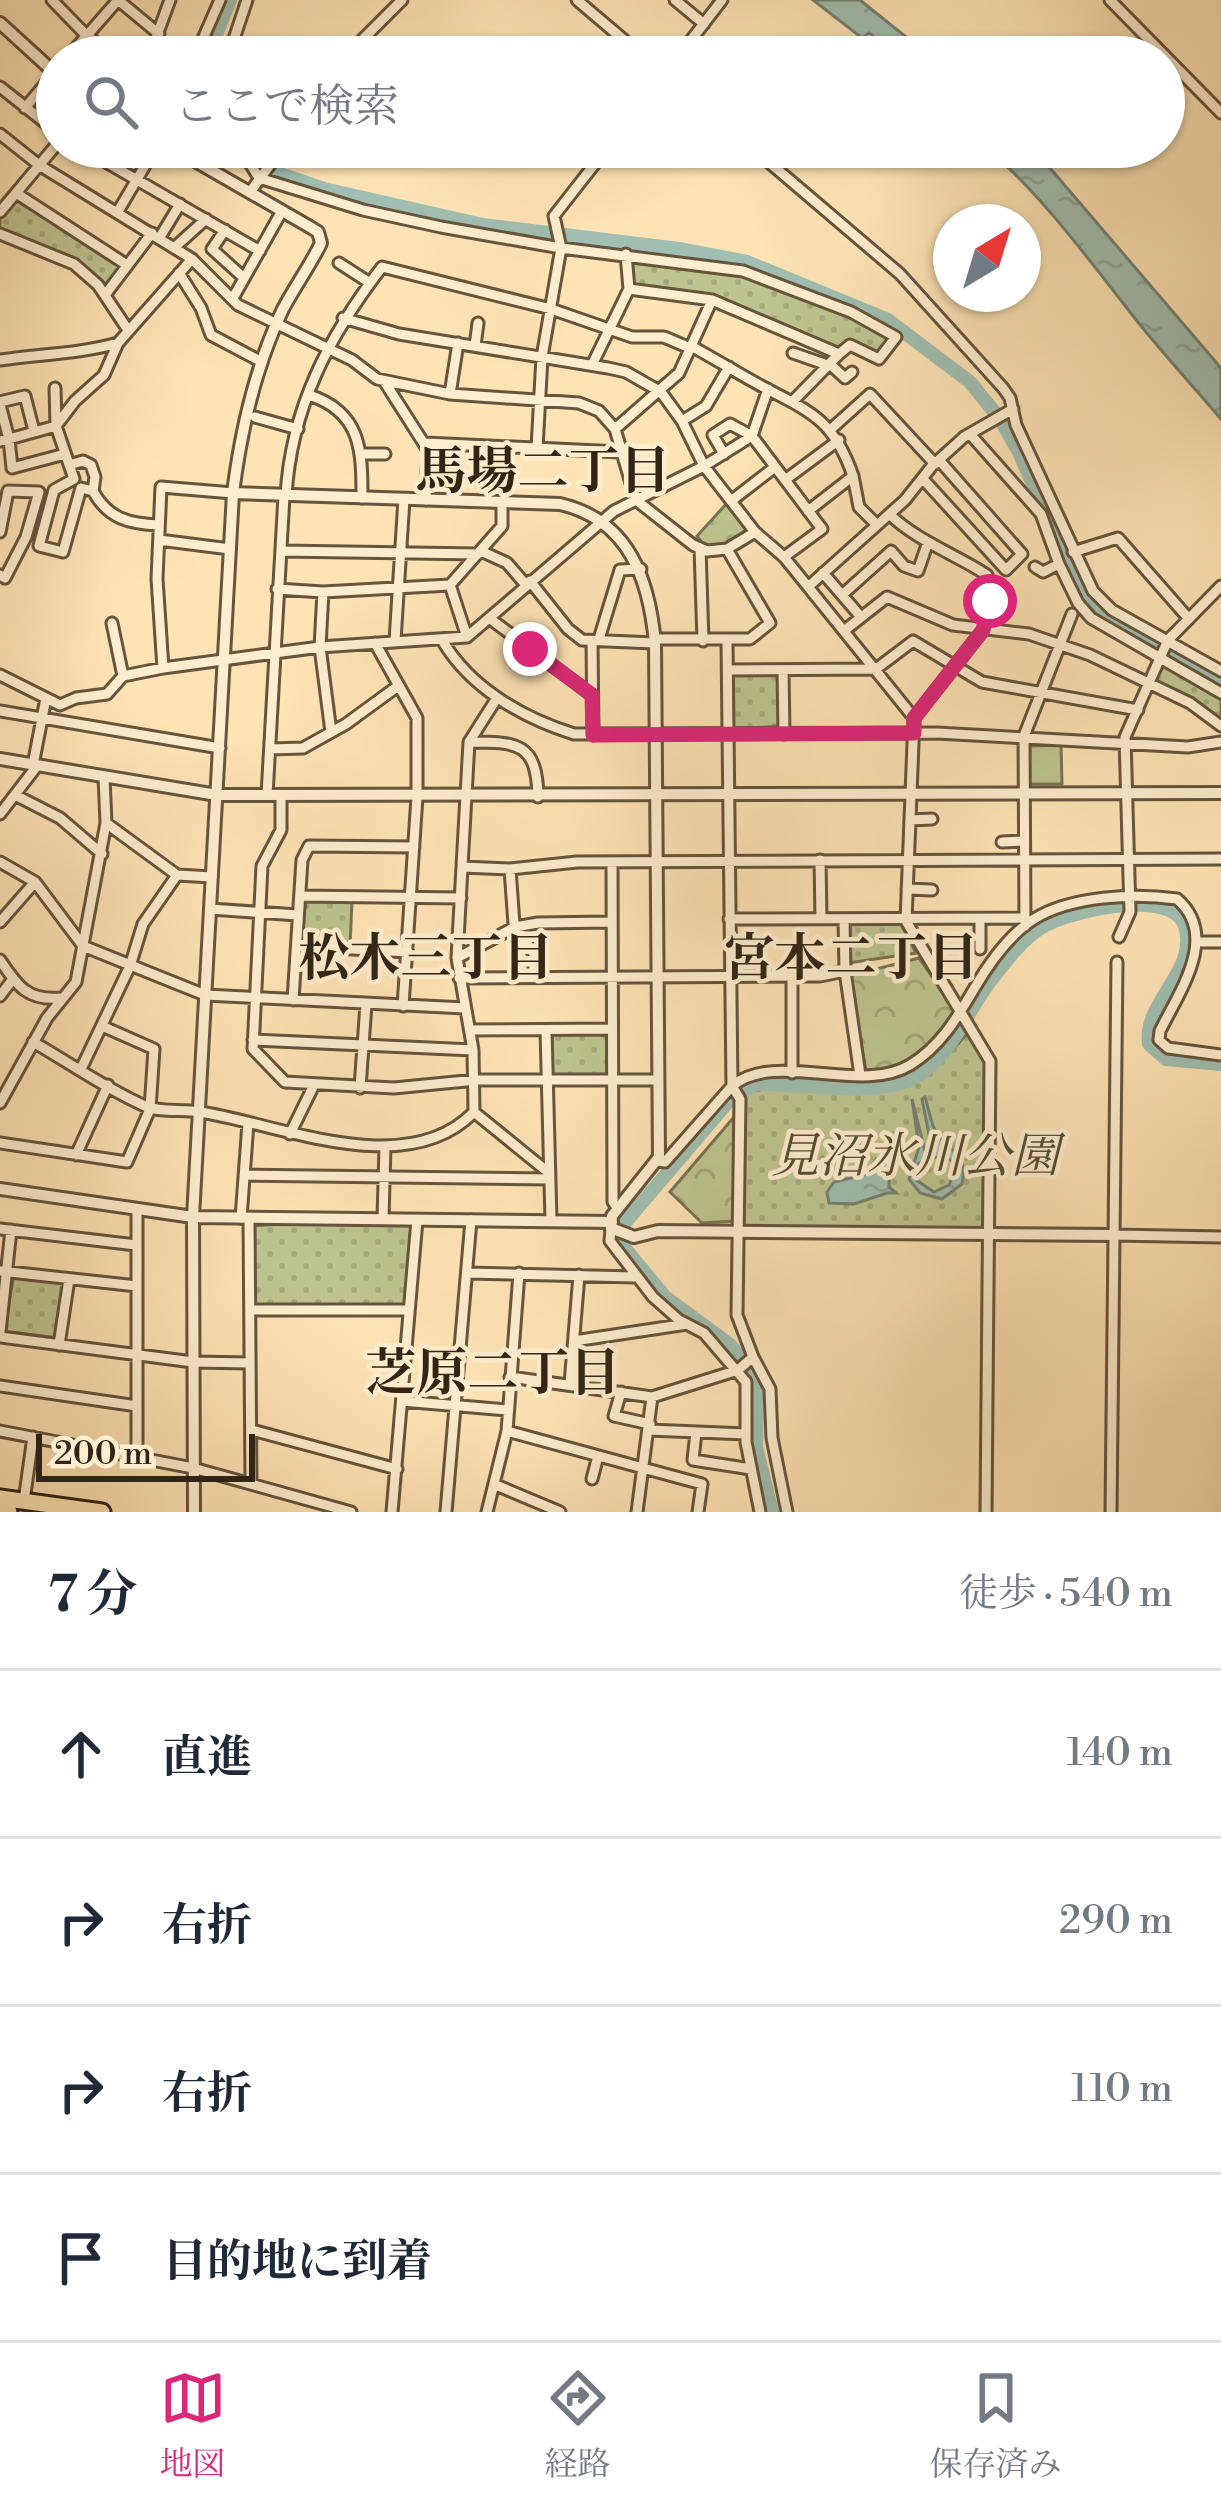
<!DOCTYPE html>
<html lang="ja">
<meta charset="utf-8">
<style>
body{margin:0;font-family:"Libre Bodoni","Noto Serif JP",serif;background:#f6f6f7;color:#1f2937}
.compass{position:absolute;left:933px;top:204px;width:108px;height:108px;border-radius:50%;background:#fff;box-shadow:0 3px 9px #0004;rotate:38deg}
.scale{position:absolute;left:36px;bottom:30px;width:219px;box-sizing:border-box;padding-left:12px;border:6px solid #332514;border-top:0;font-size:33px;line-height:42px;white-space:nowrap;color:#332514;-webkit-text-stroke:9px #feedce;paint-order:stroke}
.stop{position:absolute;width:36px;height:36px;margin:-27px;border:9px solid #db2777;border-radius:50%;background:#fff}
.stop.end{background:#db2777;border-color:#fff;box-shadow:0 3px 12px #0008}
.list{margin:0;padding:0;list-style:none}
h2{display:flex;justify-content:space-between;align-items:center;height:156px;margin:0;padding:0 48px;font-size:51px}
h2 small{font-size:39px;font-weight:400;color:#747a83}
.list li{display:grid;grid-template-columns:78px 1fr auto;gap:36px;align-items:center;box-sizing:border-box;height:168px;padding:0 48px;border-top:3px solid #e0e1e3}
.list b{display:block;font-size:45px;white-space:nowrap}
.list em{font-size:39px;font-style:normal;color:#747a83}
.icon{flex:none;width:66px;height:66px;fill:none;stroke:currentColor;stroke-width:2;stroke-linecap:round;stroke-linejoin:round}
.map{position:relative;flex:none;width:1221px;height:1512px;overflow:hidden}
.search{position:absolute;background:#fff;box-shadow:0 3px 9px #0004;left:36px;right:36px;top:36px;height:132px;display:flex;align-items:center;gap:30px;box-sizing:border-box;padding:0 42px;border-radius:66px;color:#747a83;font-size:45px}
.sheet{height:828px;background:#fff}
nav{display:flex;justify-content:space-around;align-items:center;box-sizing:border-box;height:168px;border-top:3px solid #e0e1e3;background:#fff;font-size:33px;color:#747a83}
nav a{display:grid;justify-items:center;gap:6px}
nav .on{color:#db2777}
.map>svg:first-child{display:block}
.forest{fill:url(#forest-crowns);stroke:#787452;stroke-width:3}
.cemetery{fill:url(#cemetery-stones);stroke:#787452;stroke-width:3}
.park{fill:url(#park-dots);stroke:#787452;stroke-width:3}
.garden{fill:#bdc48f;stroke:#787452;stroke-width:3}
.water{fill:url(#water-ripples);stroke:#748172;stroke-width:3;fill-rule:evenodd}
.lines{fill:none;stroke-linecap:round;stroke-linejoin:round}
.stream{stroke:#748172;stroke-width:3}
.river{stroke:#a0beb1;stroke-width:14}
.minor-casing{stroke:#66543c;stroke-width:15}
.tertiary-casing{stroke:#66543c;stroke-width:16}
.trunk-casing{stroke:#332514;stroke-width:21}
.minor{stroke:#feedce;stroke-width:9}
.tertiary{stroke:#feedce;stroke-width:10}
.trunk{stroke:#fee3b4;stroke-width:15}
.route{stroke:#db2777;stroke-width:15}
.labels{text-anchor:middle;dominant-baseline:central;stroke-width:9;stroke-linejoin:round;paint-order:stroke}
.park-label{font-size:48px;font-style:italic;fill:#564d33;stroke:#feedce}
.neighbourhood-label{font-size:51px;font-weight:bold;fill:#332514;stroke:#feedce}
</style>
<div class="map">
<svg width="1221" height="1512" viewBox="0 0 1221 1512">
<defs>
<pattern id="forest-crowns" width="20" height="18" patternUnits="userSpaceOnUse" patternTransform="scale(3)"><rect width="20" height="18" fill="#bdc48f"/><path d="M2 6a3 3 0 1 1 6 0M12 15a3 3 0 1 1 6 0" fill="none" stroke="#a3a87a"/></pattern>
<pattern id="cemetery-stones" width="16" height="16" patternUnits="userSpaceOnUse" patternTransform="scale(3)"><rect width="16" height="16" fill="#bdc48f"/><path d="M2 7V4a2 2 0 0 1 4 0v3zM10 15v-3a2 2 0 0 1 4 0v3z" fill="#a3a87a"/></pattern>
<pattern id="park-dots" width="8" height="8" patternUnits="userSpaceOnUse" patternTransform="scale(3)"><rect width="8" height="8" fill="#bdc48f"/><path d="M2 2h.1M6 6h.1" fill="none" stroke="#a3a87a" stroke-width="1.8" stroke-linecap="round"/></pattern>
<pattern id="water-ripples" width="26" height="14" patternUnits="userSpaceOnUse" patternTransform="scale(3)"><rect width="26" height="14" fill="#a0beb1"/><path d="M2 4q2-2 4 0t4 0M15 11q2-2 4 0t4 0" fill="none" stroke="#8aa397"/></pattern>
</defs>
<rect width="100%" height="100%" fill="#fee3b4"/>
<filter id="stains"><feTurbulence type="fractalNoise" baseFrequency=".00167" numOctaves="4"/><feColorMatrix values="0 0 0 0 .2 0 0 0 0 .09 0 0 0 0 .02 0 0 0 .5 -.17"/></filter>
<radialGradient id="worn" r=".72"><stop offset=".6" stop-color="#630" stop-opacity="0"/><stop offset="1" stop-color="#630" stop-opacity=".3"/></radialGradient>
<path class="forest" d="M919,958l37,53c-27,37 -43,57 -90,60l-17,-95z
M734,1117l2,104 -34,2 -32,-31z"/>
<path class="cemetery" d="M728,502l21,30 -28,14 -17,-1 -7,-9z"/>
<path class="park" d="M14,199l107,66v4l-19,19 -9,-12 -93,-45v-15z
M631,256l113,18 115,44 34,18 -13,19 -42,-6 -127,-53 -79,-9z
M1162,662l59,34v25l-65,-39z
M777,672l3,54 -47,3 -2,-54z
M306,900l46,1 -2,45 -50,-5z
M900,922l16,31 -68,10 2,-40z
M969,1031l17,34v166l-243,-2v-134c18,-9 36,-6 56,-5 85,4 112,11 170,-59z
M552,1033h54l3,41 -57,3z
M318,1222l94,1 -7,84 -152,-2 -2,-79z
M14,1274l50,7 -6,57 -54,-7z"/>
<path class="garden" d="M1061,745l1,39h-33v-38z"/>
<path class="water" d="M813,0h47l71,57h-28l-34,-24 -7,5z
M986,147h46l189,221v51c-33,-39 -68,-76 -98,-116 -43,-55 -84,-110 -137,-156z
M925,1097c4,11 5,28 13,38 15,19 30,19 24,49l-20,15 -22,-6 -11,-14 10,-32 -7,-48 13,52 7,-1 -10,-51zM947,1157l10,9 -8,19 -15,7 -18,-12 1,-15 9,-7z
M876,1159l14,6 -1,22 7,6h-9l-33,11 -25,-1 -2,-11 7,-10 30,-7z"/>
<g class="lines">
<path class="stream" d="M1120,1231h49
M1182,1232h39"/>
<path class="river" d="M207,57l23,-57
M251,147l20,24 53,18 159,36 196,24 68,13 141,58 82,62 30,37 19,33 54,124 23,32 125,73
M772,1512l-16,-65 1,-60 -5,-15 -22,-27 -65,-48 -47,-57 5,-15 104,-122 13,-12 17,-7c47,-2 123,17 163,-10 35,-24 46,-62 71,-94 16,-20 35,-47 59,-57 27,-13 123,-35 135,3 14,46 -42,75 -36,118l17,15 55,5"/>
<g class="minor-casing">
<path id="minor" d="M52,0l35,36 29,21
M118,0l41,34
M577,0l67,57
M675,0l29,24
M1110,0l111,113
M68,57l50,-57
M149,57l21,-57
M195,57l25,-57
M228,57l19,-57
M345,57l57,-57
M678,57l44,-57
M0,87l57,45
M25,108l32,-38
M0,134l39,31 153,94
M80,147l180,104
M240,147l19,31 104,32 78,17 120,21 182,23 108,41 45,25 -17,22 -29,-14 -11,9
M751,147l149,127 103,114 7,10 6,27 77,166 19,19 109,61
M250,192l25,-34 -2,-11
M16,193l111,72
M0,212l57,-68
M117,213l39,-66
M225,230l-13,19 32,29
M0,234l74,30 24,21 30,45
M160,237l20,-33
M175,247l31,-28
M626,254l3,35
M339,263l31,20
M179,273l22,35 10,27 51,27
M105,295l47,-62
M233,298l49,-87
M343,318l56,16 209,34 18,4 35,20 21,29 22,45 51,66 29,25 130,161
M475,346l3,-23
M691,346c26,14 51,30 76,43 47,24 68,34 86,87l-45,35
M793,353l40,14 12,11 7,-6
M0,360c40,-6 79,-6 118,-17
M592,365l37,-76 83,11 127,54 -46,47
M384,381l44,69 -2,50
M450,394l8,-51
M309,395c53,17 53,57 53,103
M0,402l25,-6 9,35
M0,405l9,34 47,-13 -1,-38
M255,417l43,12
M682,421l24,-15 23,-39
M615,429l64,-56 33,-73
M830,430l40,-36 65,70
M970,434l71,80 18,50 19,39 13,15 130,75
M0,441l9,-2 3,29 53,-14
M425,443l195,9
M537,448l5,-91 19,-109 -7,-32 54,-69
M362,454h23
M724,454l-11,-19 17,-11 22,12 70,93 -38,28
M69,465l14,-4 8,4 4,12 -2,14c15,28 37,33 66,34
M853,476l6,31 17,17
M923,479l83,91 16,-16 -83,-94
M785,480l54,-40
M93,491l-12,-3 -18,64 -24,-6 15,-56 20,-11 -18,-53 19,-25 29,-26 14,-32 74,-84 46,46 114,55 25,19 73,15 129,9 20,8 16,18 21,71 57,45 14,6 20,-2 28,-17
M286,496c5,-88 43,-160 96,-229l169,42 81,28h32l26,11
M731,501l44,-34
M889,514c30,28 64,39 98,61l4,13 -8,42 -69,88 -8,203 84,140 -4,451
M0,532l8,-41 31,1 -13,45 -21,41 -5,-3
M159,540l71,9
M700,548l3,93
M281,551l197,3
M481,551l26,12 19,22
M1073,552l45,-14 71,81
M1035,567l8,5 16,-8
M823,573l38,44
M530,581l38,48 14,11 73,3
M450,585l17,52
M809,586l96,-86 27,-34 32,-29 49,-28
M277,589l46,3 127,-7 52,-59v-24
M323,592l-3,55 11,85
M842,595l49,-44 13,15 14,5 9,-26
M489,618l103,77
M112,623l11,53
M845,630l42,-33 66,28 76,9 61,21 100,48 31,23
M599,639l21,-69 21,-1
M655,639h95l20,-16 -43,-74
M442,640c28,48 81,78 132,94l363,-1 251,14 33,-5
M395,641l9,-142
M592,641l1,94
M375,643l42,75v79l-14,209
M163,668l-6,-89 4,-92 72,6
M728,670l148,-1 37,-28 69,41 156,28
M783,670l1,64
M0,675l60,30 16,-7 31,-4 16,-18 40,-8 157,-21 147,-10 147,-126 90,-45 48,-30 16,-47
M0,711l220,37
M469,742c48,0 68,0 69,55
M270,749l33,-1 43,-24 52,-38
M33,765l13,-67
M15,795l45,23 42,36
M267,795l17,-299
M281,795v35l-19,36 -9,183 32,33 109,6 82,-8h182
M0,814l37,-48
M910,820l22,-1
M106,823l71,52 35,2
M1002,842l22,-1
M820,860l1,59
M0,862l35,20 48,64 122,49 260,13
M612,862l1,340 5,7
M462,867l7,-125 28,-44
M510,869l4,55 20,30v23
M907,889l25,1
M300,896l161,2
M210,909l88,6
M729,919l296,-1
M844,919l1,52 15,104
M980,919v30
M0,922l35,-40
M1025,926l-1,-190 48,-122
M1119,937l11,-25 -5,-175 43,-97 53,-54
M1197,942h24
M297,946l111,6
M457,958l58,-31 23,-4 72,-1
M0,960c18,27 28,41 61,38
M459,978l361,-2 25,-5
M0,996l13,-17
M293,1000l9,-140 7,-14 105,1
M470,1030l142,-1
M546,1030l5,191
M253,1040l220,10
M33,1042c37,21 73,47 112,64 16,7 37,3 55,6 80,12 206,70 274,0l-1,-62 -16,-92 5,-91 48,2 67,-7 644,-3
M81,1069l49,-103 13,-42 34,-49
M792,1073v-97
M360,1088l6,-84
M0,1103l47,-85 29,-36 30,-159 -2,-46
M474,1112l75,61
M290,1134l24,-49
M0,1143l127,19 23,-53 4,-60 -52,-23
M76,1155l32,-70
M658,1161l7,1 67,-76 -5,-445
M244,1175l306,4
M137,1210v247
M241,1218l7,-95
M249,1218l2,265
M383,1219l2,-73
M611,1228l-1,13 43,56 26,23 25,13 42,49v60l14,70
M0,1229l136,16
M1114,1235l107,2
M0,1271l137,15
M467,1273l168,4
M250,1310h159
M0,1332l11,-102
M0,1337l193,25 57,1
M574,1341l113,-17
M59,1345l10,-66
M753,1357l17,32 2,49 15,74
M510,1377l142,20 86,-27 15,-13 -16,-42 3,-216 -8,-13c43,-36 129,9 178,-21 30,-18 47,-47 64,-76 14,-24 36,-55 60,-70 37,-23 100,-26 143,-20 43,37 2,93 -17,132l-1,9 9,8 53,7
M570,1384l9,-109
M0,1386l137,20
M621,1392l-7,24 36,8
M402,1401l105,9
M252,1430l145,39
M649,1430l97,4
M0,1431l193,37 158,44
M507,1431l195,53 -4,28
M696,1432l-3,28 58,9
M592,1479l6,-23
M496,1485l64,27
M24,1501l9,-64
M392,1512l25,-292
M446,1512l25,-292
M487,1512l20,-81 12,-158
M637,1512l15,-115
M1111,1512l6,-550"/>
</g>
<g class="tertiary-casing">
<path id="tertiary" d="M0,23l57,52
M171,147l139,80 8,5 3,11c-11,23 -26,43 -38,66 -28,58 -42,120 -50,184l-40,724 1,295
M233,493l327,11c69,16 89,75 95,139l4,514 -47,59 -1,12 23,9 24,-6 456,4
M0,759l217,36 1004,-2
M0,1189l193,28 419,5"/>
</g>
<g class="trunk-casing">
<path id="trunk" d="M0,1498l102,14
M0,1511l9,1"/>
</g>
<use href="#minor" class="minor"/>
<use href="#tertiary" class="tertiary"/>
<use href="#trunk" class="trunk"/>
</g>
<g class="lines">
<path class="route" d="M530,649l62,46 1,40 321,-2v-15l69,-88 7,-29"/>
</g>
<g class="labels">
<g class="park-label">
<text x="915" y="1158">見沼氷川公園</text>
</g>
<g class="neighbourhood-label">
<text x="543" y="473">馬場二丁目</text>
<text x="426" y="960">松木三丁目</text>
<text x="851" y="960">宮本二丁目</text>
<text x="493" y="1375">芝原二丁目</text>
</g>
</g>
<rect width="100%" height="100%" filter="url(#stains)"/>
<rect width="100%" height="100%" fill="url(#worn)"/>
</svg>
<svg class="compass" viewBox="-18 -18 36 36"><path d="M0-13l5 13h-10z" fill="#e53935"/><path d="M0 13l5-13h-10z" fill="#747a83"/></svg>
<div class="scale">200 m</div>
<div class="stop" style="left:990px;top:601px"></div>
<div class="stop end" style="left:530px;top:649px"></div>
<div class="search"><svg class="icon" aria-label="search" viewBox="0 0 24 24"><circle cx="10" cy="10" r="6"/><path d="M15 15l6 6"/></svg>ここで検索</div>
</div>
<section class="sheet">
<h2>7 分<small>徒歩 · 540 m</small></h2>
<ul class="list">
<li><svg class="icon" aria-label="ahead" viewBox="0 0 24 24"><path d="M12 20V5M6 11l6-6 6 6"/></svg><div><b>直進</b></div><em>140 m</em></li>
<li><svg class="icon" aria-label="right" viewBox="0 0 24 24"><path d="M7 20v-9h11M14 6l5 5-5 5"/></svg><div><b>右折</b></div><em>290 m</em></li>
<li><svg class="icon" aria-label="right" viewBox="0 0 24 24"><path d="M7 20v-9h11M14 6l5 5-5 5"/></svg><div><b>右折</b></div><em>110 m</em></li>
<li><svg class="icon" aria-label="arrive" viewBox="0 0 24 24"><path d="M6 21V4h12l-3 4 3 4H6"/></svg><div><b>目的地に到着</b></div></li>
</ul>
</section>
<nav>
<a class="on"><svg class="icon" aria-label="map" viewBox="0 0 24 24"><path d="M3 6l6-2 6 2 6-2v14l-6 2-6-2-6 2zM9 4v14M15 6v14"/></svg>地図</a>
<a><svg class="icon" aria-label="directions" viewBox="0 0 24 24"><path d="M12 3l9 9-9 9-9-9zM9 14v-3h6M13 9l2 2-2 2"/></svg>経路</a>
<a><svg class="icon" aria-label="saved" viewBox="0 0 24 24"><path d="M7 4h10v16l-5-4-5 4z"/></svg>保存済み</a>
</nav>
